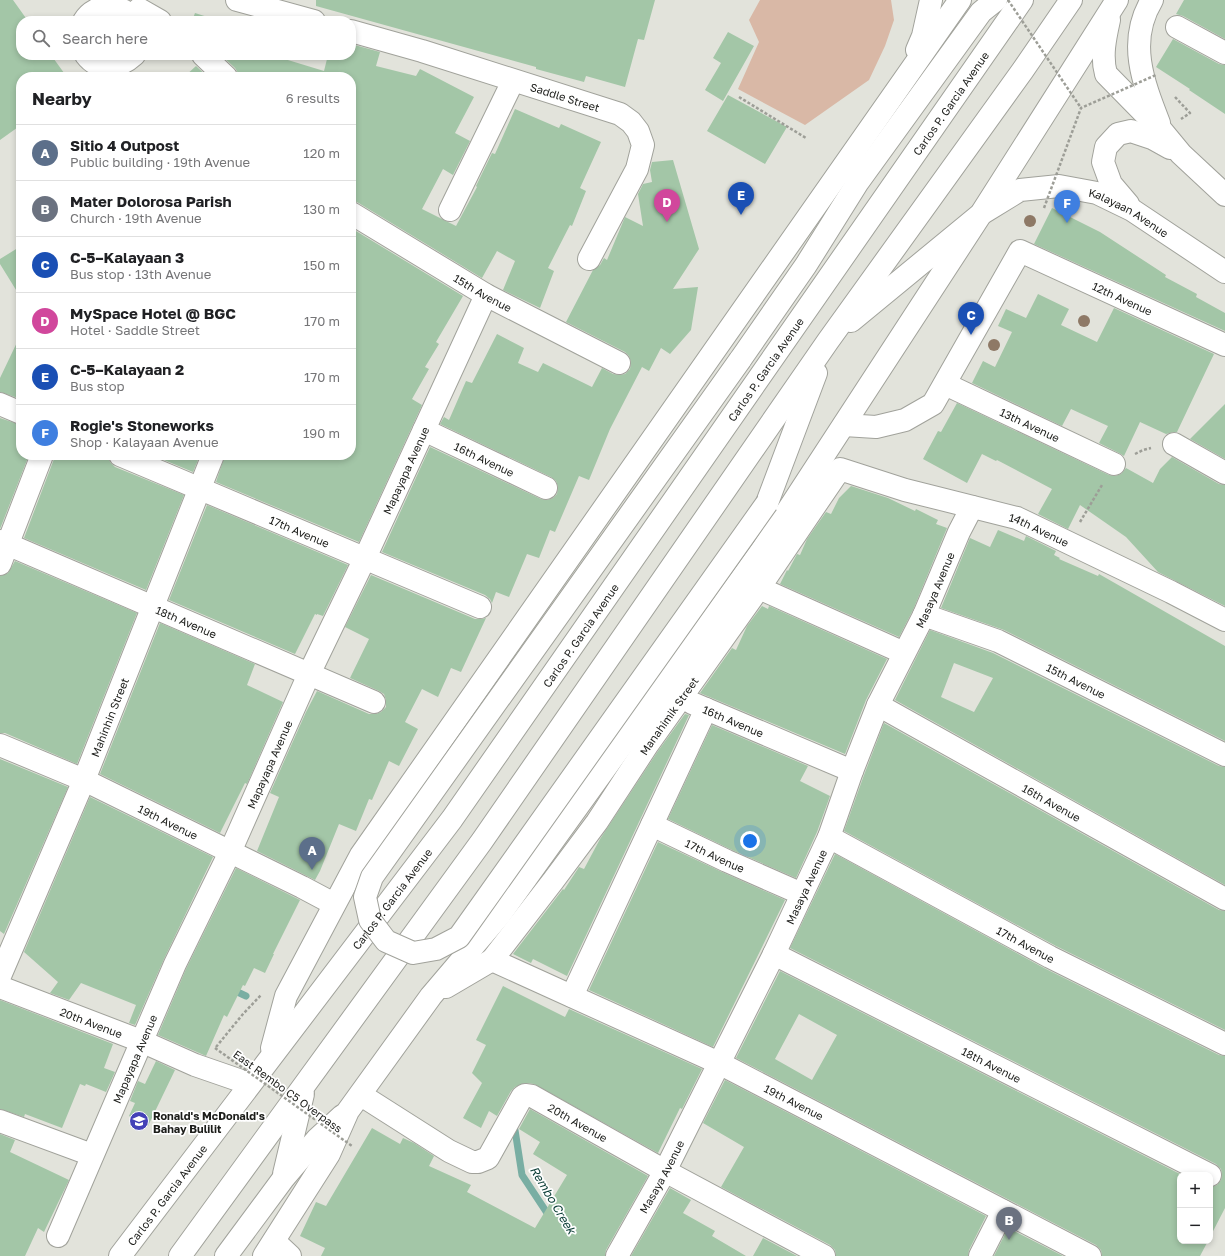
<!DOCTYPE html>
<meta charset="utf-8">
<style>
body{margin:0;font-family:"Golos Text",sans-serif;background:#f6f6f6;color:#202124}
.controls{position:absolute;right:12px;bottom:12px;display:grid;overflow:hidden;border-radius:8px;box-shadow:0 2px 6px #0003}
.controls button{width:36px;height:36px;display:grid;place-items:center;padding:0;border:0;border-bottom:1px solid #e0e0e0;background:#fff;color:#202124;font:20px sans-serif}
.you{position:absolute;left:750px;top:841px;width:14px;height:14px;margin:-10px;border:3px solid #fff;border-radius:50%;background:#1a73e8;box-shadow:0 0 0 6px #1a73e833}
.badge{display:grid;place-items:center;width:26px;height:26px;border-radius:50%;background:#111827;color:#fff;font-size:13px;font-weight:700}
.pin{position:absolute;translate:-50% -33px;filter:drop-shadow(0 1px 2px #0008)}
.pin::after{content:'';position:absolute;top:21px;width:14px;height:12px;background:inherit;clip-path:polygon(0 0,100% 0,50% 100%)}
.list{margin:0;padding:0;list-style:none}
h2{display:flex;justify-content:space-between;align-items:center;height:52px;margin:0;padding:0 16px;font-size:17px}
h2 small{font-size:13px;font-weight:400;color:#757577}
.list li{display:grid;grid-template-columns:26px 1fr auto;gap:12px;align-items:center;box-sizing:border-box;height:56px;padding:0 16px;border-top:1px solid #e0e0e0}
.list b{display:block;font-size:15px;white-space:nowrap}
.list p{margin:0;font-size:13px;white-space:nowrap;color:#757577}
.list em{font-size:13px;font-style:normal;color:#757577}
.icon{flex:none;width:22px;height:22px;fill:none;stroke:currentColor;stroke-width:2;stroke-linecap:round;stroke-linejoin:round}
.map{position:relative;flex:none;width:1225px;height:1256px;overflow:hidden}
.search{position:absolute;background:#fff;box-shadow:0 2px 6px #0003;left:16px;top:16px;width:340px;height:44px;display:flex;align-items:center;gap:10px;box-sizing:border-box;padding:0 14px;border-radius:16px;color:#757577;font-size:15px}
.panel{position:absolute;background:#fff;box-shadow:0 2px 6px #0003;left:16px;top:72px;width:340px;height:388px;border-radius:16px}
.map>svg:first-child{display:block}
.green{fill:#d9b8a6}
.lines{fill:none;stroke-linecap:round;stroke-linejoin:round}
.stream{stroke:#79aea3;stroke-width:7}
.building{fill:#a3c6a7;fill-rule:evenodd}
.minor-casing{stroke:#a1a29b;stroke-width:24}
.major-casing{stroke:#a1a29b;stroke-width:24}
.path{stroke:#9d9e97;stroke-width:2.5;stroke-dasharray:3 2;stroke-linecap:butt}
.minor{stroke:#fff;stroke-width:22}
.major{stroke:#fff;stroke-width:22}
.major-bridge-casing{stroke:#a1a29b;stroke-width:24;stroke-linecap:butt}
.path-bridge{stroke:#9d9e97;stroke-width:2.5;stroke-dasharray:3 2;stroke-linecap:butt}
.major-bridge{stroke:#fff;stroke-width:22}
.tree{fill:#8e7966}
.labels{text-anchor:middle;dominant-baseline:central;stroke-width:3.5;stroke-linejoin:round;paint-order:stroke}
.street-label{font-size:11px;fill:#1c1d1a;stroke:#fff}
.poi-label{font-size:11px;font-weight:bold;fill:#1c1d1a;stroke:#fff;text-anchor:start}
.water-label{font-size:12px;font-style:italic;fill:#0d3f37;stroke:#fff}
</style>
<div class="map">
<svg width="1225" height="1256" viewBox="0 0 1225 1256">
<rect width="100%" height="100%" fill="#e2e3db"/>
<path class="green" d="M760,0h131l3,20 -9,26 -16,34 -64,45 -67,-36 21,-47 -10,-22z"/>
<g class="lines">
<path class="stream" d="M231,989l15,7
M515,1130l7,45 29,44"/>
</g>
<path class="building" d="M0,0h13l15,21h-7v34h30l16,22h-46v48l-21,15z
M316,0h339l-11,40 -6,-1 -13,48 -39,-11 -2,6 -48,-13v-2l-220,-61z
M1184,0h41v39l-42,-23 -7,-2z
M195,13l25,8h-28z
M728,32l26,14 -31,55 -18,-11 16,-27 -8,-5z
M1173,39l46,25 6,1v49l-36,-24 1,-1 -34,-22z
M351,44l29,8 -4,14 40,10 4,-7 54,28 -19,36 15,8 -17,34 -10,-6 -21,40 34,17 21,-39 -1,-1 16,-33 3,1 20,-45 44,19 2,-4 40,18 -21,46 6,3 -14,35 -2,-1 -22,43 6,3 -14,37 -37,-18 12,-29 -18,-10 -15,27 -125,-76 -6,-1v-124h-113v-4l-3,-5 -14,-13h58l-1,2 46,14 4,-16h23z
M196,66l12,11h-24z
M728,95l59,32 -22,37 -58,-33z
M673,160l26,89 -26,40 25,-2 -7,43 -21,24 -9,-6 -12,23 -7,-4 -32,62 -21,51 -10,-4 -24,56 -5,-2 -11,28 -12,-4 -18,43 -13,-5 -4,11 -2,-4 -5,-4 -103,-43 48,-105 111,52 6,1 6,-2 4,-4 1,-7 -2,-6 -5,-4 -111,-53 4,-7 5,3 17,-39 6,2 25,-49 27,14 -6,15 20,9 5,-9 49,24 10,-19 11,6 6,1 6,-1 5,-5 1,-7 -2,-6 -4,-4 -59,-30 27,-52 7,-5 4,-7 3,2 18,-43 18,9 -5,-32 5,-10 9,-2 -2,-12 2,-8z
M1052,208l48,24 66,43 -1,2 32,17 -1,3 29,16v18l-191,-87z
M351,228l112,68 -27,46 3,2 -14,23 4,2 -17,30 10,6 -63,137 -143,-60 9,-27h126z
M21,246v52l-21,-34v-5z
M1038,294l31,15 -8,16 36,17 17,-34 100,46 -37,78h-3l-8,2 -26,-12 -16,34 -5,-3 -20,-10 9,-17 -37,-17 -9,17 -90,-43 11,-22 12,6 17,-35 -14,-6 8,-17 20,9z
M21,334v65l-21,-7v-14z
M957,403l152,72 6,1 6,-2 5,-6 27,15 7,-14 12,-12 47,27 6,1v121l-67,-34 -32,-35 -46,-32 -12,24 -30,-15 14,-25 -55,-29 -1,1 -14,-7 -15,29 -44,-24 15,-28 3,1z
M1225,404v55l-35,-20z
M0,418l21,7v30h8l-29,74z
M54,455h54l2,7 5,5 69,28 -38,95 -122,-52 30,-79z
M152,455h48l-7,17z
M851,486l37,12 27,13 1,-2 22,11 -2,4 11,4 -34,82 -14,27 -119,-53 7,-14 1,1 9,-17 3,1 7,-16 19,-27 5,2 8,-16z
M207,505l141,60 -25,51 -6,-2v1l-2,-1 -20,40 -126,-54z
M998,530l26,11 2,-5 30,15 -2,4 6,3 -1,1 39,17 1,-2 126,72v95l-221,-111 -63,-22 29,-70 20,9z
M15,561l122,52 -60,151 -72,-31h-5v-157l8,-3z
M371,575l104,44h6l5,-1 -25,54 -10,-4 -13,29 -16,-8 -17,33 13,7 -19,37 -10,-5 -17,39 -3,-1 -13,32 -17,-7 -19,47 -5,9 -58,-29 22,-54 -9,-4 36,-81 11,-21 52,23h7l5,-2 5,-5v-7l-2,-6 -5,-3 -29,-13 19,-39 -24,-12z
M762,606l6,3 1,-3 118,53 -21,41 -21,54 -145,-61 32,-45 4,2 11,-24z
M160,623l95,41 -8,21 36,17 -36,82 -2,-1 -25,50 -120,-59z
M930,630l63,23 226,113 6,1v118l-330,-185zM954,663l39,15 -19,34 -33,-15z
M685,714l4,1 -122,261 -34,-17 -2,4 -18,-9 50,-65 1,1 15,-23 5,2 16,-30 58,-88z
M884,723l335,187 6,1v119l-169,-84 -212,-115 20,-56z
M712,725l96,41 -8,15 30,15 -13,36 -21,46 -64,-28 -64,-31z
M0,759l68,28 -64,147 -4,-3z
M90,797l123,60 -49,102 -29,66 -6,-2 7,-18 -55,-22 -12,17 -19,-7 8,-11 -34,-30z
M658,842l64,30 63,28 -72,147 -124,-57z
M835,854l209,114 175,87 6,1v152l-15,29v-50l7,-2 4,-5 1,-5 -1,-6 -5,-5 -426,-216z
M236,868l64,32 -27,54h1l-9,19 -11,-5 -9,18 -2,-1 -16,32 -3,-2 -18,41 -48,-21 28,-66z
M780,971l402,204h-2v66h28l-8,15h-98l-1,-6 -5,-5 -360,-187zM799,1014l38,21 -25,45 -37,-21z
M503,986l62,31 4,-8 133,60 -20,40 -2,-1 -22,45 -124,-69 -8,-1 -11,4 -4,4 -14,25 -8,-5 -8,17 -18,-10 19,-35 -10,-10 14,-28 -10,-5z
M0,1000l113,44 -9,24 11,4 -9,20 -20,-8 -1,2 -5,-2 -18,44 -37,-14 -1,3 -24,-8z
M156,1061l19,9 -27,56 -19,-10 6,-13 -5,-2 8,-20 7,3z
M725,1080l261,136 -17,34 -1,6h-132l-1,-6 -5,-5 -109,-58 23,-40 -41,-24z
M530,1109l118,67 -42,74 -1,6h-284l4,-8 -25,-12 16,-34 10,4 46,-78 28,16 3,-6 11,5 20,13 -5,10 42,19 -4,7 68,36 32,-53 -34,-21 7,-12 -21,-13z
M0,1134l15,6 -5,12 59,28 -25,52 -6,-4 -13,28h-25z
M670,1188l21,12 -8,13 32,18 -3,5 34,20h-115z
M1008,1228l55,28h-69z
M763,1238l34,18h-44z"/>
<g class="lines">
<g class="minor-casing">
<g id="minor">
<path d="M237,0l77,21"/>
<path d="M139,9l21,12"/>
<path d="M84,21c11,-19 40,-18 51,0"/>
<path d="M1177,27l48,26"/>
<path id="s1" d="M351,31l71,20 198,63 11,8 7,9 5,14 -6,24 -48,90"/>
<path d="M86,55c13,17 34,13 48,0"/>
<path d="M203,55l23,22"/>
<path d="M450,210l63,-129"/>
<path id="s2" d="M351,213l135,82 133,68"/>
<path id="s3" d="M945,384l169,80"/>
<path d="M0,404l21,9"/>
<path id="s4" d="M844,425l32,2 29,-7 28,-16 87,-153 205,94"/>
<path id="s5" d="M424,430l122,58"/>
<path d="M1174,444l51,29"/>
<path id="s6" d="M120,455l360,152"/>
<path id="s7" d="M0,541l374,161"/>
<path d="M0,564l42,-109"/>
<path d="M759,588l145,65"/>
<path id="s8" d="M924,615l74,26 227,114"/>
<path id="s9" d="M692,703l160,68"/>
<path id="s10" d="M878,705l347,194"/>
<path id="s11" d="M0,745l84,35 218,107 32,17"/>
<path id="s12" d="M652,825l75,36 75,33"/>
<path id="s13" d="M829,837l221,120 175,87"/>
<path id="s14" d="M774,954l436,221"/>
<path id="s15" d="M0,976l84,-196 129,-325"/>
<path id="s16" d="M0,987l141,54 54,24 55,19"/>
<path d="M572,996l134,-287"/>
<path id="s17" d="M361,1095l88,56 23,11h6l10,-4 34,-61 3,-2 7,1 133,75 159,85"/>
<path d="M0,1121l92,34"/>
<path id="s18" d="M58,1236l117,-272 55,-112 79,-178 56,-116 121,-263"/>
<path d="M274,1241l16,15"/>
<path id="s19" d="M617,1256l48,-85 109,-217 55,-117 23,-66 26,-66 46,-90 35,-83 13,-25"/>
<path d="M980,1256l23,-45"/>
<path id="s20" d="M1090,1256l-371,-193 -227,-103 61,-79 44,-59 51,-78 111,-156 81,-119 65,21 112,28 154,74 54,28"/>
</g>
</g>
<g class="major-casing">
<g id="major">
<path d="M1152,0c-25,41 -9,82 7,123"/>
<path d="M1109,20c-4,18 -8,36 -3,54l56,57 19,23 44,41"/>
<path d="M917,50l6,-14 8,-36"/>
<path d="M1128,204l-17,-20 -8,-22 3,-15 12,-13 13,-3 21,7 18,10"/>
<path d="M851,321l130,-107 136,-214"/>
<path d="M740,360l66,-95 52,-83 123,-170 15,-12"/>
<path d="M767,503l49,-130"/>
<path d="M446,987l46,-27"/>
<path d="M272,1048l14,-52 75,-141 599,-855"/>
<path d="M284,1174l19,-80"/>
<path id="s21" d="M120,1256l332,-437 570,-819"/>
<path d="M180,1256l302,-415 346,-500 195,-271 48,-70"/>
<path d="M226,1256l57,-77 34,-40 25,-23"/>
<path id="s22" d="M264,1256l65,-102 19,-43 83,-115 68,-80 263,-366 219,-336 39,-24 39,-4 38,7 35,17 93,62"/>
</g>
</g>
<path class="path" d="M739,97l67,41
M1175,97l15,16 -9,6
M1135,454l8,-4 8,-2
M1080,522l22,-37
M216,1047l27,-33 18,-19"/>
<use href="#minor" class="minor"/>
<use href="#major" class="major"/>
<g class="major-bridge-casing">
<path id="major-bridge" d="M740,360l-368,517 -7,20 5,23 16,21 27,12 23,-4 23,-12 308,-434"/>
</g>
<path class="path-bridge" d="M1008,0l73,108
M1044,208l37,-100 75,-33
M215,1048l137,98"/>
<use href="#major-bridge" class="major-bridge"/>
</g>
<g class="tree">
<circle cx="1030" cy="221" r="6"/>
<circle cx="1084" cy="321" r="6"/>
<circle cx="994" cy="345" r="6"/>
</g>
<defs>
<g id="school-disc" transform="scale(1)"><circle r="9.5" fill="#4341b7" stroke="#fff"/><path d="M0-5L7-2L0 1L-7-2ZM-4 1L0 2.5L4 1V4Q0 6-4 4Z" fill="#fff"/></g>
</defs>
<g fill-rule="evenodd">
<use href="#school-disc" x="139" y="1121"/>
</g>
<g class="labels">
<g class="street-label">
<text stroke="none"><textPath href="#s1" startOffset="224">Saddle Street</textPath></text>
<text stroke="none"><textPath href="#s21" startOffset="1421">Carlos P. Garcia Avenue</textPath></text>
<text stroke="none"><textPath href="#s22" startOffset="1427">Kalayaan Avenue</textPath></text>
<text stroke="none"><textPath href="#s2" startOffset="154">15th Avenue</textPath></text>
<text stroke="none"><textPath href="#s4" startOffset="383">12th Avenue</textPath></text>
<text stroke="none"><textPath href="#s21" startOffset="1097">Carlos P. Garcia Avenue</textPath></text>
<text stroke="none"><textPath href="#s3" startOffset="94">13th Avenue</textPath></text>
<text stroke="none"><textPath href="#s5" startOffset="67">16th Avenue</textPath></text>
<text stroke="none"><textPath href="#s18" startOffset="841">Mapayapa Avenue</textPath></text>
<text stroke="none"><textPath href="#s20" startOffset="1478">14th Avenue</textPath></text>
<text stroke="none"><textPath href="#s6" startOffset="195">17th Avenue</textPath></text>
<text stroke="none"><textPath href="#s19" startOffset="739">Masaya Avenue</textPath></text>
<text stroke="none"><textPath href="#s7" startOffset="203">18th Avenue</textPath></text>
<text stroke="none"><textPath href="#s21" startOffset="773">Carlos P. Garcia Avenue</textPath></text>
<text stroke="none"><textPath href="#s8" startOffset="166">15th Avenue</textPath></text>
<text stroke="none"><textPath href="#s20" startOffset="969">Manahimik Street</textPath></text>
<text stroke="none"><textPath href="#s15" startOffset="281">Mahinhin Street</textPath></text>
<text stroke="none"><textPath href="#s9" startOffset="45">16th Avenue</textPath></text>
<text stroke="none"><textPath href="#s18" startOffset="517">Mapayapa Avenue</textPath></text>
<text stroke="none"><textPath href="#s10" startOffset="199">16th Avenue</textPath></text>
<text stroke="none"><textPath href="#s11" startOffset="185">19th Avenue</textPath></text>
<text stroke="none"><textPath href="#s12" startOffset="70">17th Avenue</textPath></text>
<text stroke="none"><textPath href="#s19" startOffset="415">Masaya Avenue</textPath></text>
<text stroke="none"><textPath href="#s21" startOffset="449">Carlos P. Garcia Avenue</textPath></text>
<text stroke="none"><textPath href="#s13" startOffset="224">17th Avenue</textPath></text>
<text stroke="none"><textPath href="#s16" startOffset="98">20th Avenue</textPath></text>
<text stroke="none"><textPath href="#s18" startOffset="193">Mapayapa Avenue</textPath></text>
<text stroke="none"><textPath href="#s14" startOffset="244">18th Avenue</textPath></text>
<text transform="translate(288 1091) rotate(36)">East Rembo C5 Overpass</text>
<text transform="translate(794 1102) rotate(27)">19th Avenue</text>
<text stroke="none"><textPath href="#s17" startOffset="280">20th Avenue</textPath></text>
<text stroke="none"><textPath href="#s19" startOffset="91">Masaya Avenue</textPath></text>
<text stroke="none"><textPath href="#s21" startOffset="77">Carlos P. Garcia Avenue</textPath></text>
</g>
<g class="poi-label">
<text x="153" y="1115">Ronald's McDonald's<tspan x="153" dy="13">Bahay Bulilit</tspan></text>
</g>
<g class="water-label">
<text transform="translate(553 1200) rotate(59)">Rembo Creek</text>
</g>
</g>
</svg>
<div class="controls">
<button>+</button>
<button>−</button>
</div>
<div class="you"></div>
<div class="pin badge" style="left:312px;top:870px;background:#5c6f8a">A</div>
<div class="pin badge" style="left:1009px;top:1240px;background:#6b7280">B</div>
<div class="pin badge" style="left:971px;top:335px;background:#1a4fb4">C</div>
<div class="pin badge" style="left:667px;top:222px;background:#d1479c">D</div>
<div class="pin badge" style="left:741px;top:215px;background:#1a4fb4">E</div>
<div class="pin badge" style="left:1067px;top:223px;background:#3f7fe0">F</div>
<div class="search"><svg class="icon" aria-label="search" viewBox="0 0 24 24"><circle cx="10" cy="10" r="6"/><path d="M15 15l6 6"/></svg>Search here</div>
<section class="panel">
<h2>Nearby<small>6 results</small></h2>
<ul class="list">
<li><span class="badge" style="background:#5c6f8a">A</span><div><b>Sitio 4 Outpost</b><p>Public building · 19th Avenue</p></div><em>120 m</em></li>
<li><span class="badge" style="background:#6b7280">B</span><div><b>Mater Dolorosa Parish</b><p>Church · 19th Avenue</p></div><em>130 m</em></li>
<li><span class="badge" style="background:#1a4fb4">C</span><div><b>C-5–Kalayaan 3</b><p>Bus stop · 13th Avenue</p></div><em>150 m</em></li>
<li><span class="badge" style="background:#d1479c">D</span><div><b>MySpace Hotel @ BGC</b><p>Hotel · Saddle Street</p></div><em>170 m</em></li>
<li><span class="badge" style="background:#1a4fb4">E</span><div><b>C-5–Kalayaan 2</b><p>Bus stop</p></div><em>170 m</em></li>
<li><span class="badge" style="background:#3f7fe0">F</span><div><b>Rogie's Stoneworks</b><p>Shop · Kalayaan Avenue</p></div><em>190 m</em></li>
</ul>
</section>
</div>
